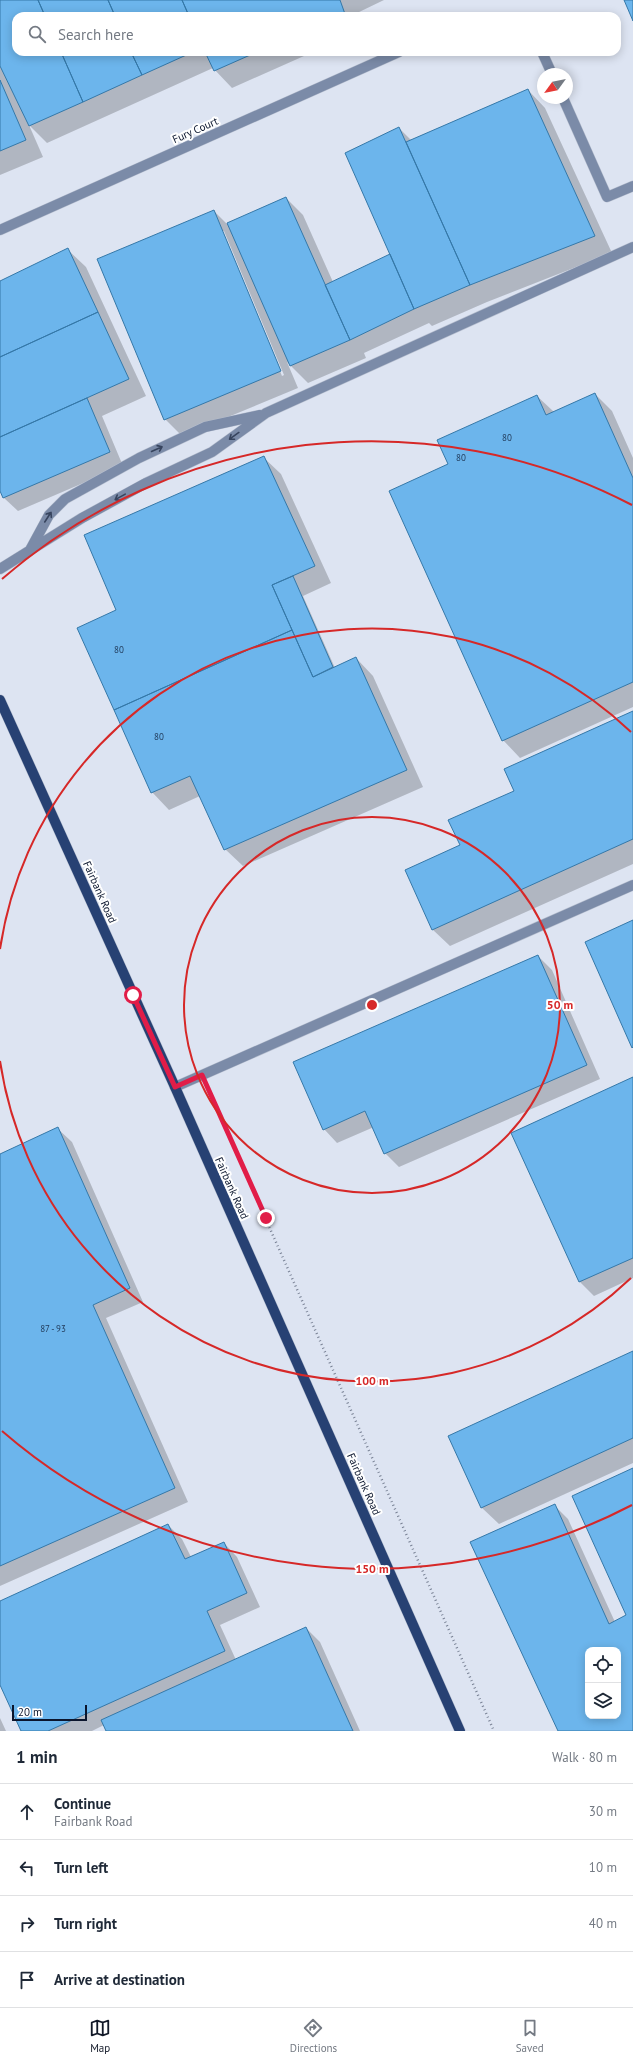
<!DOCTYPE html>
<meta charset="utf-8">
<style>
body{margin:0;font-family:"PT Sans",sans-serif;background:#f6f6f7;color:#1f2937}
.controls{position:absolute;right:12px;bottom:12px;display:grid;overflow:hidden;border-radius:8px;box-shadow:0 2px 10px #0003}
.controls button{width:36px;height:36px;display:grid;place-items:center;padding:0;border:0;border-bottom:1px solid #e0e1e3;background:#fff;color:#1f2937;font:20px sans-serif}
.compass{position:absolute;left:537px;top:68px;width:36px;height:36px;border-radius:50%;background:#fff;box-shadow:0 2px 10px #0003;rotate:237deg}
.scale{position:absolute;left:12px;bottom:10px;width:75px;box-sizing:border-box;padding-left:4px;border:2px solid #0a152d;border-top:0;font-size:11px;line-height:14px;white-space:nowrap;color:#0a152d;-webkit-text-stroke:3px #fff;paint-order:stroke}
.stop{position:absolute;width:12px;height:12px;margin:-9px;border:3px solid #e11d48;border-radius:50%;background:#fff}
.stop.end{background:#e11d48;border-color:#fff;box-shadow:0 1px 4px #0008}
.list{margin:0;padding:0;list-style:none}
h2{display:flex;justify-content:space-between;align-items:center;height:52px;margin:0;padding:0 16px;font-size:17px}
h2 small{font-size:13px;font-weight:400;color:#747a83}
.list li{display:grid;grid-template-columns:26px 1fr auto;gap:12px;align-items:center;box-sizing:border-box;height:56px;padding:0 16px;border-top:1px solid #e0e1e3}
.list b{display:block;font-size:15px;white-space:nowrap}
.list p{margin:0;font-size:13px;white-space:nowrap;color:#747a83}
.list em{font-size:13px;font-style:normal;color:#747a83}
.icon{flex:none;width:22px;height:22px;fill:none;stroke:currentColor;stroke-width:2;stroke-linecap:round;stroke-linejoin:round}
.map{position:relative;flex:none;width:633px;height:1731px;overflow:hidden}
.search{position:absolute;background:#fff;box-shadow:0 2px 10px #0003;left:12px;right:12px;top:12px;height:44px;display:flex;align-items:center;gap:10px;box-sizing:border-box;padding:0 14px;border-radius:12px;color:#747a83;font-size:15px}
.sheet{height:276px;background:#fff}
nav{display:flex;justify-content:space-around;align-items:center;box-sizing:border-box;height:56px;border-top:1px solid #e0e1e3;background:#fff;font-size:11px;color:#747a83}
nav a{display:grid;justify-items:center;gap:2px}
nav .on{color:#111827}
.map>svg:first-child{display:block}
.shadow{fill:#0003;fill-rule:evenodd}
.building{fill:#6cb5ec;stroke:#3578a8;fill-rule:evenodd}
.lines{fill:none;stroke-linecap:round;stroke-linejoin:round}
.minor-casing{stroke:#b7bfcf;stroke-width:11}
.major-casing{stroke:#b7bfcf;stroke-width:11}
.path{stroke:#7b8497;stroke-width:2.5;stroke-dasharray:1 3;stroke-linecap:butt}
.minor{stroke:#7b8ba8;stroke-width:10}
.major{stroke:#274173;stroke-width:10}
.oneway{stroke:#37445e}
.route{stroke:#e11d48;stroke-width:5}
.ring{fill:none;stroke:#d62828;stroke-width:2}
.labels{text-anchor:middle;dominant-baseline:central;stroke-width:4;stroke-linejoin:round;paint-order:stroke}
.number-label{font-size:9px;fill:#223d5d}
.street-label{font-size:11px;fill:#0a152d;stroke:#fff}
.centre{fill:#d62828;stroke:#fff;stroke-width:2}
.ring-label{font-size:12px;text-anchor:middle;font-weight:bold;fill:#d62828;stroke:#fff;stroke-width:4;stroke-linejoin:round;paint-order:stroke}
</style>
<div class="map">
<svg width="633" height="1731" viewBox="0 0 633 1731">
<rect width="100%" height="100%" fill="#dde4f2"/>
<path class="shadow" d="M0,0h384l-29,14 1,2h-340v36h297l-81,36 -19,-20 -166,75 -18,-18 14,32 -43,18z
M528,90l17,18 67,145 -125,49 -55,24 -3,-3 -65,30 2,5 -58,25 -21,-21 11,26 -116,48 -17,-17 49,-208 13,13 59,-26 17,17 30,67 58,-27 8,-127 12,12zM222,231h2l60,144 -2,1z
M68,250l18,17 60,129 -44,20 21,50 -105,45 -14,-13 -4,-10v-206z
M595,394l17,17 21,47v249l-113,51 -17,-18 -54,-275 88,-69 17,16z
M263,457l18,17 50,109 -28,13 32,72 21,-10 17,18 50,111 -180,79 -18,-17 -25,-53 -31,14 -17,-18 -34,-182z
M633,712v152l-183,82 -18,-17 29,-83 54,-55z
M538,956l14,14 48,109 -201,88 -14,-14 -11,-26 -37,16 -13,-14z
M633,1078v200l-39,18 -14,-14 -68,-149z
M58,1129l14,13 71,160 -37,16 82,184 -188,84v-431z
M633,1352v111l-134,61 -18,-17z
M633,1469v262h-74l-5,-226 14,14 47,103 12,-6zM588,1650h30v66h-30z
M168,1525l14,14 9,18 33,-14 13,14 23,50 -40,18 16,35 70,-32 14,14 40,89h-253l-3,-6 -12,6h-70l-22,-49v-80z
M0,1718l6,13h-6z"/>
<path class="building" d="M0,0h38l7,16h-29v36h45l22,50 -54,24 -29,-60z
M38,0h70l7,16h-70z
M108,0h74l7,16h-74z
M182,0h158l5,14 -6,2h-150z
M624,0h9v21z
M61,52h70l11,23 -59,27z
M131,52h62l-51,23z
M205,52h52l-43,19z
M0,80l26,60 -26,11z
M528,89l67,147 -125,49 -64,-143z
M399,127l71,158 -56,24 -69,-156z
M286,197l64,143 -60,26 -63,-143z
M214,210l67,161 -117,49 -67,-161z
M68,248l30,64 -98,45v-76z
M390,254l24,55 -64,31 -25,-55z
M98,312l31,67 -129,58v-80z
M595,393l38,85v204l-131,59 -113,-250 59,-27 -11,-24 100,-45 9,20z
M87,398l23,54 -107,46 -3,-7v-54z
M264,456l51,110 -43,19 20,45 -178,80 -37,-82 39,-18 -32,-75z
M293,576l40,91 -20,10 -41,-92z
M292,630l21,47 43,-20 51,113 -183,80 -34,-74 -39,17 -37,-83z
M633,711v128l-201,91 -27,-60 55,-25 -12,-25 66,-29 -10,-22z
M633,920v127l-1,1 -47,-106z
M538,955l49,110 -203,89 -19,-43 -42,19 -30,-68z
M633,1077v181l-54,24 -68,-149z
M58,1127l72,161 -37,17 82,183 -175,78v-412z
M633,1351v87l-152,70 -33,-72z
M633,1468v263h-75l-88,-189 85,-38 54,120 17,-9 -54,-119zM588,1650h30v66h-30z
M168,1524l17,35 39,-17 23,51 -40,18 18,40 -177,80h-27l-21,-46v-84z
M306,1627l47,104h-247l-5,-11z"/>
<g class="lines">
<g class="minor-casing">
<path id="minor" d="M542,52l10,22
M563,98l44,99 26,-11
M0,230l399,-178
M30,550l19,-35 16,-16 74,-41 66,-31 55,-12
M0,569l82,-51 64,-35 66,-31 54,-39 367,-166
M175,1087l458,-202"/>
</g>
<g class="major-casing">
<path id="major" d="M0,700l175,387 285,644"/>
</g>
<path class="path" d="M209,1092l285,639"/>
<use href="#minor" class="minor"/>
<use href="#major" class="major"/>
</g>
<defs><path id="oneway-shaft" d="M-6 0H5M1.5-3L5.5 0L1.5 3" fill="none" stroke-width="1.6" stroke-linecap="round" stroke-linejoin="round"/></defs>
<g class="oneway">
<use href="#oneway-shaft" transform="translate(234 436) rotate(144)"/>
<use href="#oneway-shaft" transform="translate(157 449) rotate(-24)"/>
<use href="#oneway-shaft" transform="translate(120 497) rotate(151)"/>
<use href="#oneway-shaft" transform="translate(48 517) rotate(-57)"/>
</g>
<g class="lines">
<path class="route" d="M133,995l42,92 27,-12 64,143"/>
</g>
<g class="ring">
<circle cx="372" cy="1005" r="188"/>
<path d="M631 1278A376 376 0 0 1 0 1061M0 949A376 376 0 0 1 631 732"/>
<path d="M632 1505A564 564 0 0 1 2 1431M2 579A564 564 0 0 1 632 505"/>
</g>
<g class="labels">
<g class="number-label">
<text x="507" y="437">80</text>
<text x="461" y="457">80</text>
<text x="119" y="649">80</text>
<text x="159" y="736">80</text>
<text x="53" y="1328">87 - 93</text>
</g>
<g class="street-label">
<text transform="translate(195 130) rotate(-24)">Fury Court</text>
<text transform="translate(100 892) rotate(66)">Fairbank Road</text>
<text transform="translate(232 1188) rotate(66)">Fairbank Road</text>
<text transform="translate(364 1484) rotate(66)">Fairbank Road</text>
</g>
</g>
<circle cx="372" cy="1005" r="6" class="centre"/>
<g class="ring-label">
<text x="560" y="1009">50 m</text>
<text x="372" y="1385">100 m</text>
<text x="372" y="1573">150 m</text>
</g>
</svg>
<div class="controls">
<button><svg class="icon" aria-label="locate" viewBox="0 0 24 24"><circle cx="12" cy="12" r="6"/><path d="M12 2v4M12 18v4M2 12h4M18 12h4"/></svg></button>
<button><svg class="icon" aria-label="layers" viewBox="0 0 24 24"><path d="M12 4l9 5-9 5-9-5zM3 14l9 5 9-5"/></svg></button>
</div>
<svg class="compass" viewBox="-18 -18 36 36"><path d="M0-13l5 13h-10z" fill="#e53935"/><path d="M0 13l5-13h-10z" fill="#747a83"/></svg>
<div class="scale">20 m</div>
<div class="stop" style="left:133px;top:995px"></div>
<div class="stop end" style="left:266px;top:1218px"></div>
<div class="search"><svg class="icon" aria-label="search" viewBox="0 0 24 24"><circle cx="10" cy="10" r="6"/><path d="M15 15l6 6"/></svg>Search here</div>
</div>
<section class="sheet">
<h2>1 min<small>Walk · 80 m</small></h2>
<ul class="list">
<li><svg class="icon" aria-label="ahead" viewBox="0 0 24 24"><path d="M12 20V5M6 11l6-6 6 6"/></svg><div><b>Continue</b><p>Fairbank Road</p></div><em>30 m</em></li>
<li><svg class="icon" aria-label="left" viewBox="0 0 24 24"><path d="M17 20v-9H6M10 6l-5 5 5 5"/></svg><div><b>Turn left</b></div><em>10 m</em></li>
<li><svg class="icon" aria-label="right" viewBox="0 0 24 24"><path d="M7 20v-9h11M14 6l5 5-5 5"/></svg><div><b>Turn right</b></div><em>40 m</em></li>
<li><svg class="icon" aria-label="arrive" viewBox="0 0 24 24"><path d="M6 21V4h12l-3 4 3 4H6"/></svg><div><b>Arrive at destination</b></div></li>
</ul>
</section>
<nav>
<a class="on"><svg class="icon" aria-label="map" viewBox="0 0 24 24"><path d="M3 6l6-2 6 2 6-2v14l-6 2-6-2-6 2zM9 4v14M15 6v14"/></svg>Map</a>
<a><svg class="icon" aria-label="directions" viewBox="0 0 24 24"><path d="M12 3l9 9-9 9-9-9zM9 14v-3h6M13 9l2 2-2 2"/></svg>Directions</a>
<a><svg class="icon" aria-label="saved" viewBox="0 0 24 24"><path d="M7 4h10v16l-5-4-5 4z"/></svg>Saved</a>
</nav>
